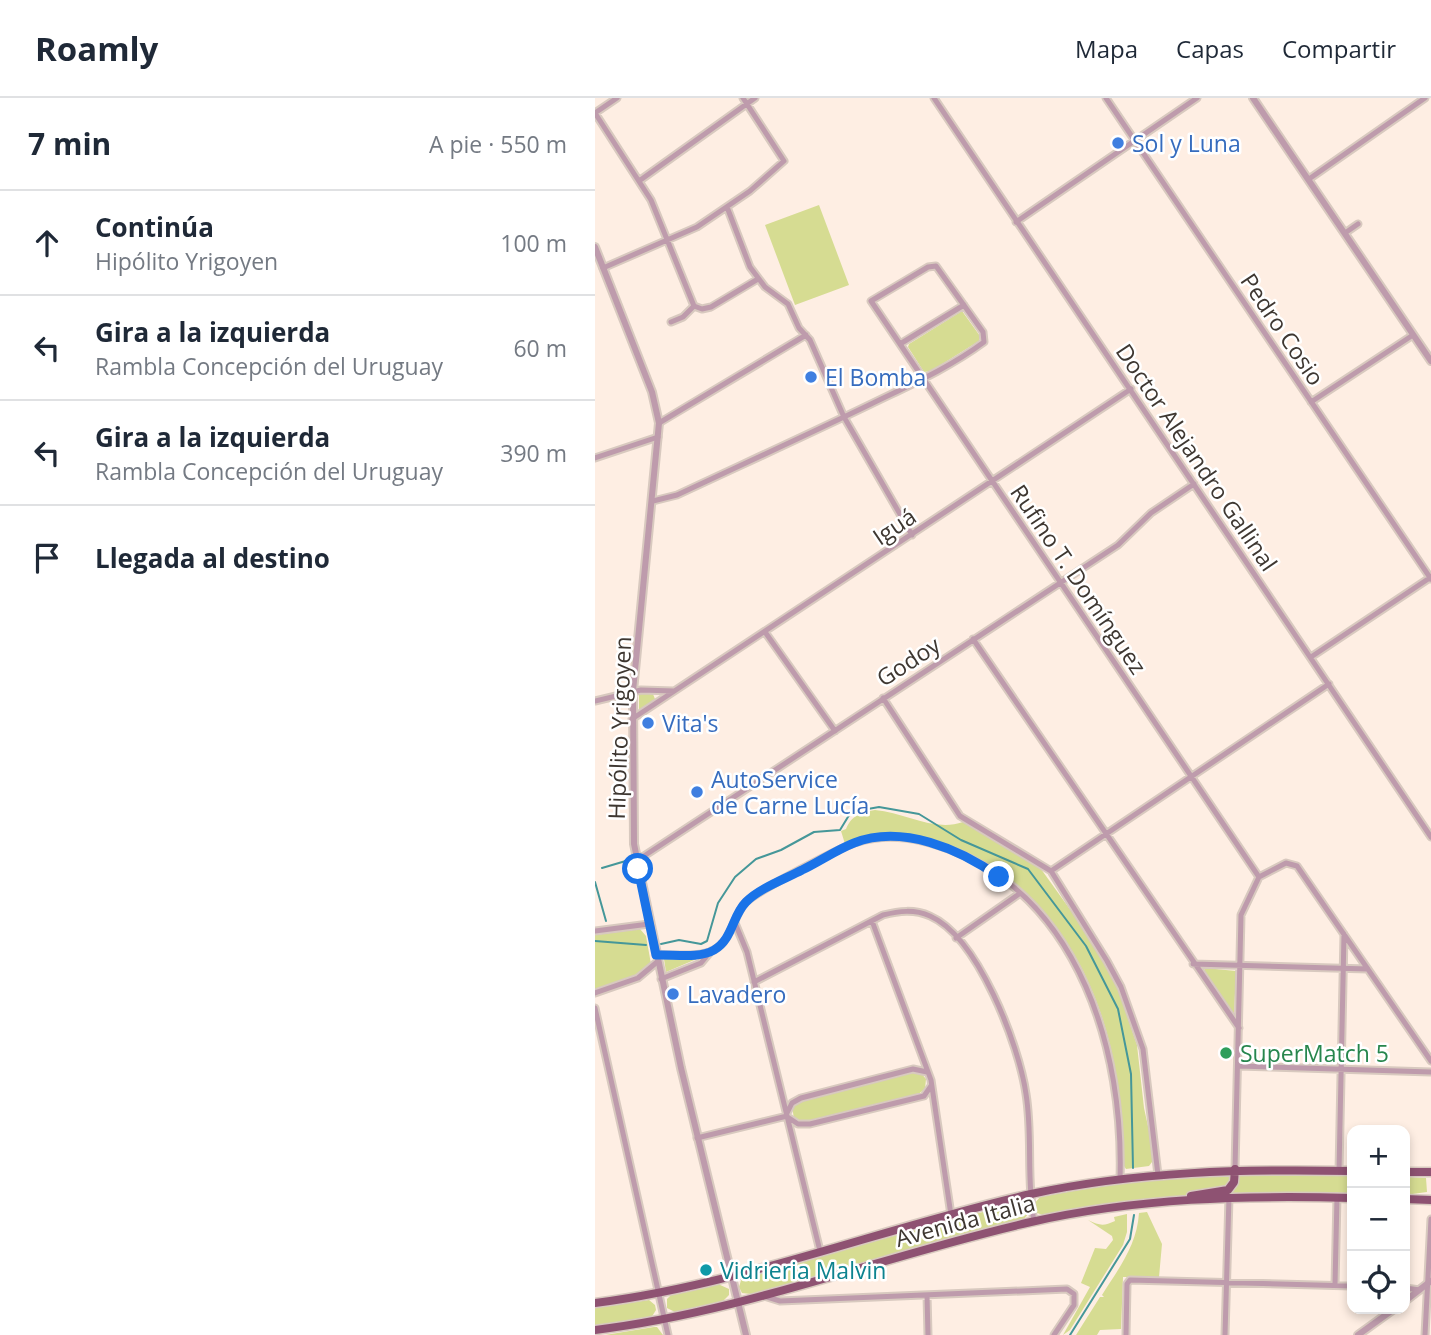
<!DOCTYPE html>
<html lang="es">
<meta charset="utf-8">
<style>
body{margin:0;font-family:"Open Sans",sans-serif;background:#f6f6f7;color:#1f2937}
.controls{position:absolute;right:21px;bottom:21px;display:grid;overflow:hidden;border-radius:14px;box-shadow:0 4px 10px #0003}
.controls button{width:63px;height:63px;display:grid;place-items:center;padding:0;border:0;border-bottom:2px solid #e0e1e3;background:#fff;color:#1f2937;font:35px sans-serif}
.stop{position:absolute;width:21px;height:21px;margin:-16px;border:5px solid #1a73e8;border-radius:50%;background:#fff}
.stop.end{background:#1a73e8;border-color:#fff;box-shadow:0 2px 7px #0008}
.list{margin:0;padding:0;list-style:none}
h2{display:flex;justify-content:space-between;align-items:center;height:91px;margin:0;padding:0 28px;font-size:30px}
h2 small{font-size:23px;font-weight:400;color:#747a83}
.list li{display:grid;grid-template-columns:46px 1fr auto;gap:21px;align-items:center;box-sizing:border-box;height:105px;padding:0 28px;border-top:2px solid #e0e1e3}
.list b{display:block;font-size:26px;white-space:nowrap}
.list p{margin:0;font-size:23px;white-space:nowrap;color:#747a83}
.list em{font-size:23px;font-style:normal;color:#747a83}
.icon{flex:none;width:38px;height:38px;fill:none;stroke:currentColor;stroke-width:2;stroke-linecap:round;stroke-linejoin:round}
.map{position:relative;flex:none;width:836px;height:1237px;overflow:hidden}
header{display:flex;align-items:center;gap:42px;box-sizing:border-box;height:98px;padding:0 35px;background:#fff;border-bottom:2px solid #e0e1e3}
header strong{font-size:33px}
nav{display:flex;gap:38px;margin-inline-start:auto;font-size:24px}
main{display:flex}
aside{flex:1;background:#fff}
.map>svg:first-child{display:block}
.green{fill:#d6dc92}
.lines{fill:none;stroke-linecap:round;stroke-linejoin:round}
.stream{stroke:#459799;stroke-width:2}
.minor-casing{stroke:#d8c9bf;stroke-width:9}
.tertiary-casing{stroke:#d8c9bf;stroke-width:10}
.primary-casing{stroke:#d8c9bf;stroke-width:11}
.minor{stroke:#be9bac;stroke-width:5}
.tertiary{stroke:#be9bac;stroke-width:6}
.primary{stroke:#8e5272;stroke-width:8}
.route{stroke:#1a73e8;stroke-width:9}
.shop-dot{fill:#3f7fe0;stroke:#fff;stroke-width:2.5}
.leisure-dot{fill:#2e9e5b;stroke:#fff;stroke-width:2.5}
.culture-dot{fill:#0f9aa8;stroke:#fff;stroke-width:2.5}
.labels{text-anchor:middle;dominant-baseline:central;stroke-width:5;stroke-linejoin:round;paint-order:stroke}
.shop-label{font-size:23px;fill:#366cbe;stroke:#fff;text-anchor:start}
.street-label{font-size:23px;fill:#3e3731;stroke:#fff}
.leisure-label{font-size:23px;fill:#27864d;stroke:#fff;text-anchor:start}
.culture-label{font-size:23px;fill:#0d838f;stroke:#fff;text-anchor:start}
</style>
<header>
<strong>Roamly</strong>
<nav><a>Mapa</a><a>Capas</a><a>Compartir</a></nav>
</header>
<main>
<aside>
<h2>7 min<small>A pie · 550 m</small></h2>
<ul class="list">
<li><svg class="icon" aria-label="ahead" viewBox="0 0 24 24"><path d="M12 20V5M6 11l6-6 6 6"/></svg><div><b>Continúa</b><p>Hipólito Yrigoyen</p></div><em>100 m</em></li>
<li><svg class="icon" aria-label="left" viewBox="0 0 24 24"><path d="M17 20v-9H6M10 6l-5 5 5 5"/></svg><div><b>Gira a la izquierda</b><p>Rambla Concepción del Uruguay</p></div><em>60 m</em></li>
<li><svg class="icon" aria-label="left" viewBox="0 0 24 24"><path d="M17 20v-9H6M10 6l-5 5 5 5"/></svg><div><b>Gira a la izquierda</b><p>Rambla Concepción del Uruguay</p></div><em>390 m</em></li>
<li><svg class="icon" aria-label="arrive" viewBox="0 0 24 24"><path d="M6 21V4h12l-3 4 3 4H6"/></svg><div><b>Llegada al destino</b></div></li>
</ul>
</aside>
<div class="map">
<svg width="836" height="1237" viewBox="0 0 836 1237">
<rect width="100%" height="100%" fill="#feeee3"/>
<path class="green" d="M224,107l30,80 -54,20 -30,-80z
M367,213l18,25 -1,5 -48,30 -7,1 -16,-25 1,-3z
M44,595l14,1 2,5 -16,11z
M280,712c31,3 59,22 88,12l78,47 51,71 26,49 19,56 7,63 11,50 -6,8 -23,3 -2,-3c-2,-28 -2,-57 -7,-85 -14,-96 -65,-193 -159,-232 -39,-16 -73,-21 -113,-5l-4,-13 5,-2c6,-14 14,-16 29,-19z
M45,831l6,7 5,28 -11,9 -45,18v-56z
M104,860l-33,14 -2,-13z
M610,870l31,3 -2,44 -31,-43z
M319,974l7,1 5,6 -1,10 -8,6 -115,28 -8,-4 -2,-13 8,-6z
M675,1075l82,2v19c-105,-4 -205,3 -309,21l-6,-2 -3,-9 6,-7c76,-15 152,-22 230,-24z
M810,1079l21,1 1,14 -22,3z
M425,1104l7,3 2,8 -6,7 -272,74 -9,-1 -3,-6 3,-10z
M552,1114l15,32 -3,33h-36l-2,52 -21,1 -3,5h-21l24,-38h4l-2,-2c17,-27 35,-50 37,-82z
M532,1116v18l-4,13 -53,85 -7,5 27,-48 -9,-4 14,-35 11,1 7,-9 -1,-4 -24,-16c12,6 16,6 27,1l-1,-4z
M123,1186l11,5v6l-6,6 -46,12 -10,-5v-9l4,-4z
M54,1202l6,5 1,5 -5,8 -56,8v-18z
M62,1229l6,8h-58l49,-8z"/>
<g class="lines">
<path class="stream" d="M7,770l27,-8
M0,784l11,39
M0,843l51,4
M66,846l18,-4 22,4 6,-3 11,-38 17,-26 21,-18 25,-9 33,-18 26,-2 11,-18 28,-5 40,7 42,26 67,29 58,77 32,63 13,65 2,94
M475,1237l60,-96 4,-24"/>
<g class="minor-casing">
<path id="minor" d="M339,0l497,739
M511,0l325,481
M0,15l56,87 43,106
M0,15l22,-15
M714,81l116,-81
M44,83l116,-83
M132,109l23,60 15,20 23,17 11,24 11,12 34,77 68,118
M421,124l181,-124
M750,135l13,-9
M8,170l94,-41 53,-36 34,-30 -41,-63
M99,208l8,3 9,-2 47,-28
M76,224l12,-5 11,-11
M305,246l64,-39
M716,304l102,-67
M64,325l147,-88
M0,360l63,-21
M58,403l24,-6c64,-30 130,-60 194,-91 39,-19 78,-36 113,-62l-1,-10 -47,-66 -8,1 -57,34c128,192 259,383 388,576
M170,534l70,99
M378,541l266,389
M716,559l120,-80
M288,600l77,118 91,55 56,90 14,26 22,62 15,126
M0,603l46,-11 33,1
M37,621l499,-330
M41,760l8,-2 474,-311 33,-32 43,-29
M456,773l278,-187
M277,823l59,159 20,135
M140,825l12,29 73,299
M0,833l54,-7
M361,840l63,-44
M61,857c17,-1 42,3 58,-5 19,-11 18,-33 32,-48 10,-10 96,-56 112,-60 32,-10 63,-3 93,8 130,51 173,203 169,329
M598,866l175,5
M66,881l40,-16 10,-12
M159,884l129,-67c16,-4 31,-6 47,1 48,21 89,129 96,178 7,43 0,85 8,127
M0,895l43,-15 19,-16
M0,910l73,327
M643,968l193,6
M192,1015l5,-10 9,-5 112,-29 14,3
M194,1020l9,6h12l114,-28 7,-10
M102,1040l90,-22
M640,1071l6,-254 18,-38 27,-14 11,3 134,195
M744,1073l5,-237
M740,1187l2,-88
M810,1190l15,2
M332,1197l1,40
M169,1198l16,5 287,-12 7,5v11l-20,30
M531,1237l1,-51 3,-4 222,6
M630,1237l4,-138
M830,1237l6,-116"/>
</g>
<g class="tertiary-casing">
<path id="tertiary" d="M658,0l178,263
M0,149l57,145 7,31 -26,268 1,153 47,224 65,267
M810,1203l26,-20
M763,1237l36,-26"/>
</g>
<g class="primary-casing">
<path id="primary" d="M810,1074h26
M596,1098l37,-6 6,-8 1,-13
M810,1101l26,1
M0,1205c149,-19 290,-76 436,-109 107,-23 213,-25 321,-23
M0,1232c149,-18 290,-75 436,-108 106,-24 213,-27 321,-24"/>
</g>
<use href="#minor" class="minor"/>
<use href="#tertiary" class="tertiary"/>
<use href="#primary" class="primary"/>
</g>
<g class="lines">
<path class="route" d="M43,771l18,86c17,-1 43,4 58,-5 19,-11 18,-34 32,-48 14,-14 39,-23 56,-32 17,-8 34,-20 52,-27 48,-19 106,6 145,34"/>
</g>
<g class="shop-dot">
<circle cx="523" cy="45" r="7"/>
<circle cx="216" cy="279" r="7"/>
<circle cx="53" cy="625" r="7"/>
<circle cx="102" cy="694" r="7"/>
<circle cx="78" cy="896" r="7"/>
</g>
<circle class="leisure-dot" cx="631" cy="955" r="7"/>
<circle class="culture-dot" cx="111" cy="1172" r="7"/>
<g class="labels">
<g class="shop-label">
<text x="537" y="45">Sol y Luna</text>
<text x="230" y="279">El Bomba</text>
<text x="67" y="625">Vita's</text>
<text x="116" y="681">AutoService<tspan x="116" dy="26">de Carne Lucía</tspan></text>
<text x="92" y="896">Lavadero</text>
</g>
<g class="street-label">
<text transform="translate(688 231) rotate(56)">Pedro Cosio</text>
<text transform="translate(602 359) rotate(56)">Doctor Alejandro Gallinal</text>
<text transform="translate(299 428) rotate(-34)">Iguá</text>
<text transform="translate(484 481) rotate(56)">Rufino T. Domínguez</text>
<text transform="translate(313 563) rotate(-33)">Godoy</text>
<text transform="translate(24 630) rotate(-88)">Hipólito Yrigoyen</text>
<text transform="translate(370 1122) rotate(-15)">Avenida Italia</text>
</g>
<g class="leisure-label">
<text x="645" y="955">SuperMatch 5</text>
</g>
<g class="culture-label">
<text x="125" y="1172">Vidrieria Malvin</text>
</g>
</g>
</svg>
<div class="controls">
<button>+</button>
<button>−</button>
<button><svg class="icon" aria-label="locate" viewBox="0 0 24 24"><circle cx="12" cy="12" r="6"/><path d="M12 2v4M12 18v4M2 12h4M18 12h4"/></svg></button>
</div>
<div class="stop" style="left:43px;top:771px"></div>
<div class="stop end" style="left:404px;top:779px"></div>
</div>
</main>
